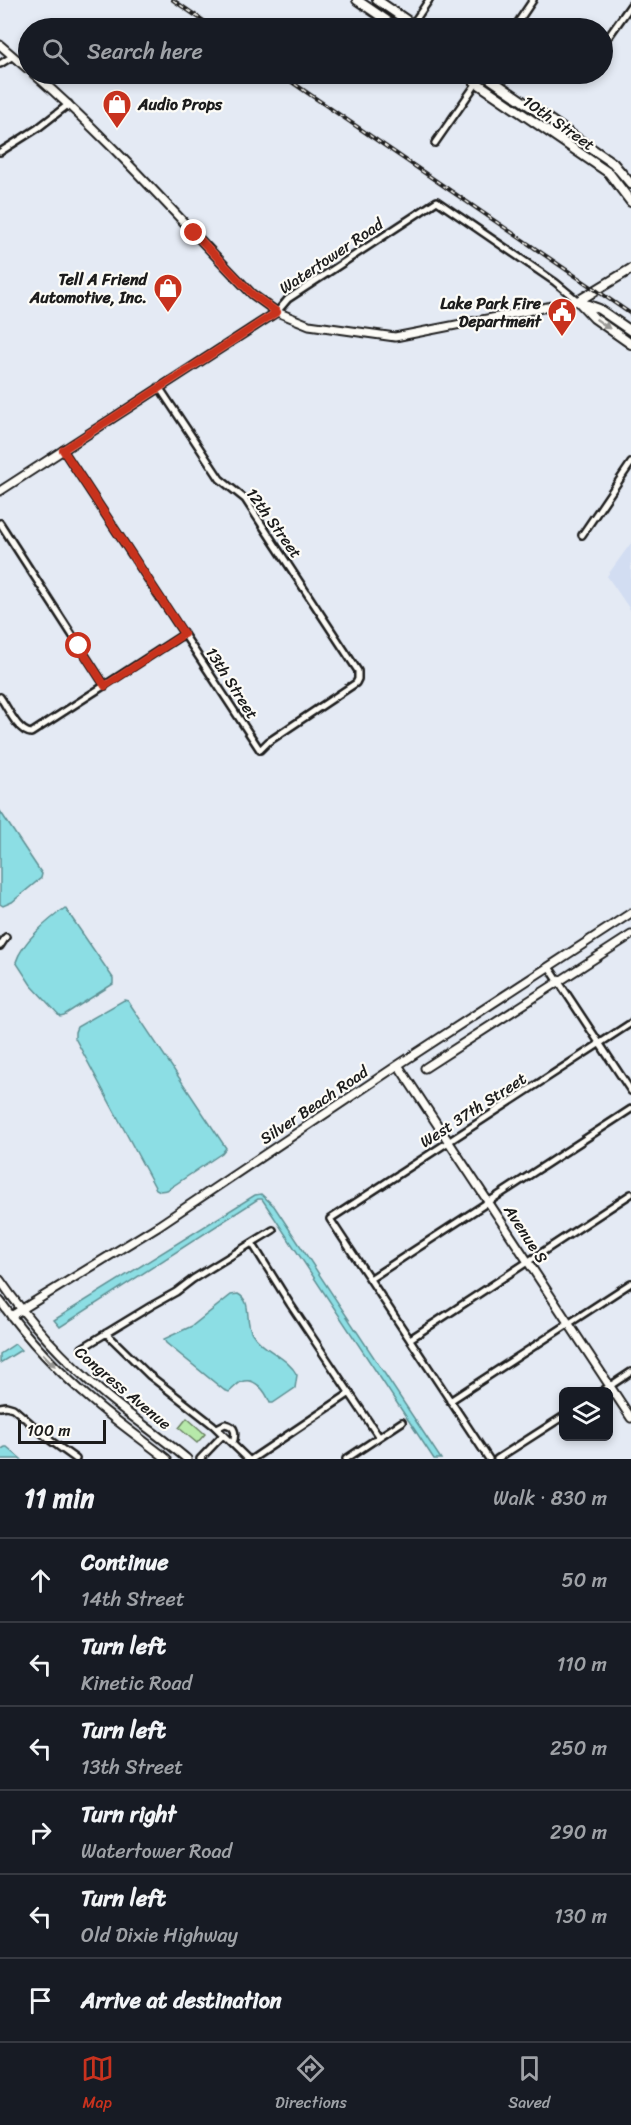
<!DOCTYPE html>
<meta charset="utf-8">
<style>
body{margin:0;font-family:Sriracha,sans-serif;background:#20242c;color:#f1f3f6}
.controls{position:absolute;right:18px;bottom:18px;display:grid;overflow:hidden;border-radius:9px;box-shadow:0 3px 9px #0003}
.controls button{width:54px;height:54px;display:grid;place-items:center;padding:0;border:0;border-bottom:2px solid #363941;background:#171b24;color:#f1f3f6;font:30px sans-serif}
.scale{position:absolute;left:18px;bottom:15px;width:88px;box-sizing:border-box;padding-left:6px;border:3px solid #1c1c1c;border-top:0;font-size:16px;line-height:21px;white-space:nowrap;color:#1c1c1c;-webkit-text-stroke:4px #fdfcf7;paint-order:stroke}
.stop{position:absolute;width:18px;height:18px;margin:-14px;border:4px solid #c8321e;border-radius:50%;background:#fff}
.stop.end{background:#c8321e;border-color:#fff;box-shadow:0 2px 6px #0008}
.list{margin:0;padding:0;list-style:none}
h2{display:flex;justify-content:space-between;align-items:center;height:78px;margin:0;padding:0 24px;font-size:26px}
h2 small{font-size:20px;font-weight:400;color:#9ea1a6}
.list li{display:grid;grid-template-columns:39px 1fr auto;gap:18px;align-items:center;box-sizing:border-box;height:84px;padding:0 24px;border-top:2px solid #363941}
.list b{display:block;font-size:22px;white-space:nowrap}
.list p{margin:0;font-size:20px;white-space:nowrap;color:#9ea1a6}
.list em{font-size:20px;font-style:normal;color:#9ea1a6}
.icon{flex:none;width:33px;height:33px;fill:none;stroke:currentColor;stroke-width:2;stroke-linecap:round;stroke-linejoin:round}
.map{position:relative;flex:none;width:631px;height:1459px;overflow:hidden}
.search{position:absolute;background:#171b24;box-shadow:0 3px 9px #0003;left:18px;right:18px;top:18px;height:66px;display:flex;align-items:center;gap:15px;box-sizing:border-box;padding:0 21px;border-radius:33px;color:#9ea1a6;font-size:22px}
.sheet{height:582px;background:#171b24}
nav{display:flex;justify-content:space-around;align-items:center;box-sizing:border-box;height:84px;border-top:2px solid #363941;background:#171b24;font-size:16px;color:#9ea1a6}
nav a{display:grid;justify-items:center;gap:3px}
nav .on{color:#c8321e}
.map>svg:first-child{display:block}
.built{fill:#d2ddf2}
.green{fill:#b7e9aa;stroke:#6a8263;stroke-width:1.5}
.water{fill:#8cdee4;stroke:#5f9094;stroke-width:1.5}
.lines{fill:none;stroke-linecap:round;stroke-linejoin:round}
.minor-casing{stroke:#1c1c1c;stroke-width:10}
.tertiary-casing{stroke:#1c1c1c;stroke-width:11}
.secondary-casing{stroke:#1c1c1c;stroke-width:12}
.minor{stroke:#fdfcf7;stroke-width:5}
.tertiary{stroke:#fdfcf7;stroke-width:7}
.secondary{stroke:#fdfcf7;stroke-width:8}
.rail-casing{stroke:#1c1c1c;stroke-width:4}
.rail{stroke:#fdfcf7;stroke-width:1.5;stroke-dasharray:4.5;stroke-linecap:butt}
.oneway{fill:#989794}
.route{stroke:#c8321e;stroke-width:8}
.labels{text-anchor:middle;dominant-baseline:central;stroke-width:4.5;stroke-linejoin:round;paint-order:stroke}
.poi-label{font-size:16px;font-weight:bold;fill:#1c1c1c;stroke:#fdfcf7;text-anchor:end}
.street-label{font-size:16px;fill:#1c1c1c;stroke:#fdfcf7}
</style>
<div class="map">
<svg width="631" height="1459" viewBox="0 0 631 1459">
<rect width="100%" height="100%" fill="#e4eaf4"/>
<filter id="ink" filterUnits="userSpaceOnUse"><feTurbulence type="fractalNoise" baseFrequency=".0167" numOctaves="2"/><feDisplacementMap in="SourceGraphic" scale="12" xChannelSelector="R" yChannelSelector="G"/><feConvolveMatrix kernelMatrix="1 2 1 2 8 2 1 2 1" color-interpolation-filters="sRGB"/></filter>
<g filter="url(#ink)">
<path class="built" d="M631,543v68l-24,-35z"/>
<path class="green" d="M187,1418l18,16 -8,9 -18,-15z"/>
<path class="water" d="M0,811l42,63 -1,4 -29,24 -9,4 -3,-2z
M65,908l48,70v6l-49,31 -4,1 -29,-31 -15,-23c6,-20 32,-42 49,-54z
M124,1000l4,1 98,147 -4,5 -55,37 -7,1 -4,-2 -81,-151v-6l2,-5z
M261,1194l13,12 167,253h-7l-172,-260h-4l-198,128 -6,-7 201,-125z
M238,1294c15,8 6,26 14,39 11,18 36,24 45,42l-2,13 -22,15h-3c-4,-11 -15,-27 -29,-21 -4,2 -8,7 -12,10l-5,-2 -58,-47 -2,-4 28,-13 39,-31z
M15,1344l6,6 -21,13v-9z
M5,1447h2l14,12h-21v-9z"/>
<g class="lines">
<g class="minor-casing">
<path id="minor" d="M410,28l19,-28
M514,28l19,-28
M602,46l29,-41
M0,64l13,-8
M435,143l48,-69
M0,152l38,-24 31,-24
M277,312l11,-13 149,-98 118,81 23,19
M63,450l197,300 8,-8 88,-59 2,-4v-8l-113,-172 -25,-20 -61,-92
M0,523l105,163
M582,535l49,-72
M0,697c8,11 17,34 31,36l153,-99
M0,946l6,-9
M549,967l82,124
M252,1243l38,61 89,133
M370,1279l261,-170
M106,1333l43,42 64,50 35,34
M410,1339l221,-145
M82,1348l69,-42 25,-14 17,-13 80,-49
M601,1392l30,-20
M450,1401l181,-118
M0,1407l6,-1 7,2 38,33 25,18
M217,1428l8,-4c11,2 11,10 8,19
M200,1459l23,-24
M252,1459l98,-66
M346,1459l56,-37
M489,1459l-159,-240 301,-196
M497,1459l67,-43"/>
</g>
<g class="tertiary-casing">
<path id="tertiary" d="M0,45l28,24
M34,74c78,67 146,146 218,220l25,18 32,13 86,12 183,-36
M0,491l277,-179
M398,1065l233,353
M425,1068l206,-133
M0,1280c29,42 64,80 103,113 27,23 57,43 84,66
M0,1301c27,37 58,71 94,101 23,20 49,38 73,57
M11,1316l147,-90 240,-161 233,-152"/>
</g>
<g class="secondary-casing">
<path id="secondary" d="M357,0l41,28
M377,0l41,28
M464,74l145,99 22,29
M483,74l130,89 18,21
M578,301l16,17 37,26
M578,301l53,-32
M580,302l19,7 32,22"/>
</g>
<use href="#minor" class="minor"/>
<use href="#tertiary" class="tertiary"/>
<use href="#secondary" class="secondary"/>
<g class="rail-casing">
<path id="rail" d="M173,0l41,28
M280,74l351,240"/>
</g>
<use href="#rail" class="rail"/>
</g>
<defs><path id="oneway-solid" d="M-6-.8H1V-3.2L6.5 0L1 3.2V.8H-6Z" transform="scale(1.5)"/></defs>
<g class="oneway">
<use href="#oneway-solid" transform="translate(603 324) rotate(35)"/>
<use href="#oneway-solid" transform="translate(49 1360) rotate(46)"/>
</g>
</g>
<g class="lines" filter="url(#ink)">
<path class="route" d="M79,646l26,40 79,-52 -121,-184 214,-138 -25,-18 -58,-61"/>
</g>
<defs>
<g id="shop-pin" transform="scale(1.5)"><path d="M0 17L-7.5 6A9.5 9.5 0 1 1 7.5 6Z" fill="#c8321e" stroke="#fdfcf7"/><path d="M-5-2.5h2.3a2.7 3.5 0 0 1 5.4 0H5L5.5 6h-11ZM-1.5-2.5h3a1.5 2.3 0 0 0-3 0Z" fill="#fff"/></g>
<g id="civic-pin" transform="scale(1.5)"><path d="M0 17L-7.5 6A9.5 9.5 0 1 1 7.5 6Z" fill="#c8321e" stroke="#fdfcf7"/><path d="M-.6-6.5H3V-4.5H.6V-3L4-1V1h2V6H-6V1h2V-1L-.6-3ZM-1.2 2.5V6h2.4V2.5Z" fill="#fff"/></g>
</defs>
<g fill-rule="evenodd">
<use href="#shop-pin" x="117" y="104"/>
<use href="#shop-pin" x="168" y="288"/>
<use href="#civic-pin" x="562" y="312"/>
</g>
<g class="labels">
<g class="poi-label">
<text x="138" y="104" text-anchor="start">Audio Props</text>
<text x="147" y="279">Tell A Friend<tspan x="147" dy="18">Automotive, Inc.</tspan></text>
<text x="541" y="303">Lake Park Fire<tspan x="541" dy="18">Department</tspan></text>
</g>
<g class="street-label">
<text transform="translate(559 123) rotate(35)">10th Street</text>
<text transform="translate(331 256) rotate(-34)">Watertower Road</text>
<text transform="translate(274 523) rotate(54)">12th Street</text>
<text transform="translate(232 683) rotate(57)">13th Street</text>
<text transform="translate(314 1105) rotate(-34)">Silver Beach Road</text>
<text transform="translate(473 1110) rotate(-33)">West 37th Street</text>
<text transform="translate(526 1234) rotate(57)">Avenue S</text>
<text transform="translate(123 1388) rotate(40)">Congress Avenue</text>
</g>
</g>
</svg>
<div class="controls">
<button><svg class="icon" aria-label="layers" viewBox="0 0 24 24"><path d="M12 4l9 5-9 5-9-5zM3 14l9 5 9-5"/></svg></button>
</div>
<div class="scale">100 m</div>
<div class="stop" style="left:79px;top:646px"></div>
<div class="stop end" style="left:194px;top:233px"></div>
<div class="search"><svg class="icon" aria-label="search" viewBox="0 0 24 24"><circle cx="10" cy="10" r="6"/><path d="M15 15l6 6"/></svg>Search here</div>
</div>
<section class="sheet">
<h2>11 min<small>Walk · 830 m</small></h2>
<ul class="list">
<li><svg class="icon" aria-label="ahead" viewBox="0 0 24 24"><path d="M12 20V5M6 11l6-6 6 6"/></svg><div><b>Continue</b><p>14th Street</p></div><em>50 m</em></li>
<li><svg class="icon" aria-label="left" viewBox="0 0 24 24"><path d="M17 20v-9H6M10 6l-5 5 5 5"/></svg><div><b>Turn left</b><p>Kinetic Road</p></div><em>110 m</em></li>
<li><svg class="icon" aria-label="left" viewBox="0 0 24 24"><path d="M17 20v-9H6M10 6l-5 5 5 5"/></svg><div><b>Turn left</b><p>13th Street</p></div><em>250 m</em></li>
<li><svg class="icon" aria-label="right" viewBox="0 0 24 24"><path d="M7 20v-9h11M14 6l5 5-5 5"/></svg><div><b>Turn right</b><p>Watertower Road</p></div><em>290 m</em></li>
<li><svg class="icon" aria-label="left" viewBox="0 0 24 24"><path d="M17 20v-9H6M10 6l-5 5 5 5"/></svg><div><b>Turn left</b><p>Old Dixie Highway</p></div><em>130 m</em></li>
<li><svg class="icon" aria-label="arrive" viewBox="0 0 24 24"><path d="M6 21V4h12l-3 4 3 4H6"/></svg><div><b>Arrive at destination</b></div></li>
</ul>
</section>
<nav>
<a class="on"><svg class="icon" aria-label="map" viewBox="0 0 24 24"><path d="M3 6l6-2 6 2 6-2v14l-6 2-6-2-6 2zM9 4v14M15 6v14"/></svg>Map</a>
<a><svg class="icon" aria-label="directions" viewBox="0 0 24 24"><path d="M12 3l9 9-9 9-9-9zM9 14v-3h6M13 9l2 2-2 2"/></svg>Directions</a>
<a><svg class="icon" aria-label="saved" viewBox="0 0 24 24"><path d="M7 4h10v16l-5-4-5 4z"/></svg>Saved</a>
</nav>
